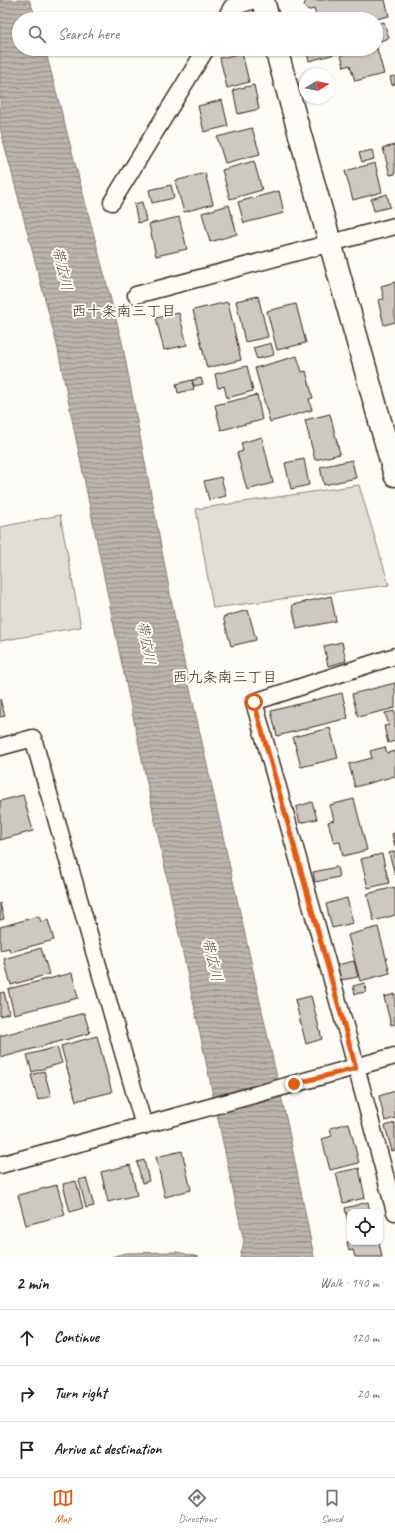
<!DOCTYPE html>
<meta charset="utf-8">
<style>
body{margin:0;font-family:Caveat,"Klee One",sans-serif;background:#f2f2f2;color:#202124}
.controls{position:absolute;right:12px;bottom:12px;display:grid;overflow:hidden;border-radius:8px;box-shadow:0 1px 3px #0004}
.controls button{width:36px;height:36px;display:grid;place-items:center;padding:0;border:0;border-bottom:1px solid #e0e0e0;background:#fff;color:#202124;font:20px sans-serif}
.compass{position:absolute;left:299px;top:68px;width:36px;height:36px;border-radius:50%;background:#fff;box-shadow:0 1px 3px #0004;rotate:80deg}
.stop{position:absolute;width:12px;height:12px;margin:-9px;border:3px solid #ea580c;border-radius:50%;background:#fff}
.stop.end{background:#ea580c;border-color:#fff;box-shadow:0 1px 4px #0008}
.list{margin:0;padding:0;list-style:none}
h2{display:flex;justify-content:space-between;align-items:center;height:52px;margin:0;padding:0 16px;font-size:17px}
h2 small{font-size:13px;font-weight:400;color:#757577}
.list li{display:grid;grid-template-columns:26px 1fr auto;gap:12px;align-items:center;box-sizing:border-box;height:56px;padding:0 16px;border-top:1px solid #e0e0e0}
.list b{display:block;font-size:15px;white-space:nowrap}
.list em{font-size:13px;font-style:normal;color:#757577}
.icon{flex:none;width:22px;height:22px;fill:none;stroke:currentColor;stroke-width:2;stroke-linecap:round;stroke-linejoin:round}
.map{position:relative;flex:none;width:395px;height:1257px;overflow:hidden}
.search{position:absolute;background:#fff;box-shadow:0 1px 3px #0004;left:12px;right:12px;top:12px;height:44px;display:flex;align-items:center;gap:10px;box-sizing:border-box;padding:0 14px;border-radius:22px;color:#757577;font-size:15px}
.sheet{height:220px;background:#fff}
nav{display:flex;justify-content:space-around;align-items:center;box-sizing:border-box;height:56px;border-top:1px solid #e0e0e0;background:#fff;font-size:11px;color:#757577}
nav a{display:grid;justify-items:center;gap:2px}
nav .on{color:#ea580c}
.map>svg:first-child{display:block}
.park{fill:#e1ded7;stroke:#8e847a}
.water{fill:url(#water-rules);stroke:#887d74}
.building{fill:#cdc8c2;stroke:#3b2a1e}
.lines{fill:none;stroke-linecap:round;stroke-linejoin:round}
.street-casing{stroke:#3b2a1e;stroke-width:19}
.secondary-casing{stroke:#3b2a1e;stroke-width:25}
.street{stroke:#fdfcf7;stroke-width:16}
.secondary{stroke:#fdfcf7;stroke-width:22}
.route{stroke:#ea580c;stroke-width:5}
.labels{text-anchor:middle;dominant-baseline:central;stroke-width:4;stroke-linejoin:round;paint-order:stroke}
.water-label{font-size:15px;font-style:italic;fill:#615349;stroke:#fdfcf7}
.neighbourhood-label{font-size:15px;fill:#3b2a1e;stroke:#fdfcf7}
</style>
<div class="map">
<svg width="395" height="1257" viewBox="0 0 395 1257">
<defs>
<pattern id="water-rules" width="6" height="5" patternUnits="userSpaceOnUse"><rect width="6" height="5" fill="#bbb4ad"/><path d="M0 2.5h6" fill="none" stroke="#99938c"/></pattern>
</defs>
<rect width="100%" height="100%" fill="#fdfcf7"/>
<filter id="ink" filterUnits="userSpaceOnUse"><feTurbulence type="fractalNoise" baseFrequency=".025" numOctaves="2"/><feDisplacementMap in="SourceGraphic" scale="8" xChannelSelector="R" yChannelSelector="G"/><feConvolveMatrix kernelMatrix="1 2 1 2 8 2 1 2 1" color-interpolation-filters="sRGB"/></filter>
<g filter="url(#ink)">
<path class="park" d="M359,485l30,100 -176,23 -17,-99z
M60,515l21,112 -81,14v-114z"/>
<path class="water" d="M0,0h29l8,19h-18v30h26l77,293 56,293 110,492 26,130h-74l4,-15 -127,-601 -60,-296 -57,-217z
M177,1252l22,5h-88l14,-4z"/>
<path class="building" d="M306,0h79l4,16 -13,3h-59l-3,-10 -4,1 -4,-1 -2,-3z
M384,22l5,16 -9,3 -4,-17z
M376,45l8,29 -29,7 -5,-16 -6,2 -3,-12 6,-2 -1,-4h30z
M306,49h28l1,5 -26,7z
M242,53l7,29 -22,6 -7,-30z
M395,76v8l-3,1 -2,-8z
M254,85l5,24 -21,5 -5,-24z
M222,100l6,26 -24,6 -6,-26z
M252,128l8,26 -35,9 -8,-26z
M395,145v29l-5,1 -7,-27z
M372,150l2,9 -12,3 -3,-9z
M254,161l8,29 -32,9 -8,-29z
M375,163l7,29 -29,8 -8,-29z
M205,173l8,31 -29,8 -9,-31z
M171,185l3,13 -22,5 -3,-13z
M279,191l5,22 -40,10 -6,-21z
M387,194l3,13 -16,4 -3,-12z
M142,202l4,19 -8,2 -4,-19z
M229,205l8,29 -27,8 -8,-29z
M179,217l8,32 -31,7 -7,-32z
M395,282v40l-11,3 -6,-25 6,-1 -3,-13z
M258,296l10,41 -23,5 -9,-41z
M228,302l13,58 -34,8 -14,-58z
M296,304l10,39 -29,7 -10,-39z
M179,313l8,32 -23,5 -8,-32z
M271,343l3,12 -17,4 -4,-11z
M297,356l5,16 4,-1 7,27 -4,1 3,11 -42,12 -15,-54z
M247,366l6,25 -26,7 -3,-12 -6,2 -3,-14z
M201,378l2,6 -9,2 -2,-6z
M192,380l2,9 -16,4 -2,-9z
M257,395l5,25 -41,10 -6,-25z
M330,414l10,40 -25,6 -10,-40z
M262,437l11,46 -26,7 -10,-37 6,-2 -2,-8z
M304,459l5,26 -18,4 -6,-26z
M352,460l4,18 -32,7 -4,-18z
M221,477l5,19 -17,4 -5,-19z
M331,596l5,25 -39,8 -5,-24z
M248,610l8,30 -25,6 -8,-29z
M342,642l4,19 -18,5 -4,-20z
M395,683v25l-37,9 -6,-23z
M342,693l6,25 -71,18 -6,-25z
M0,699l5,17 -5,1z
M395,711v30l-7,2 -4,-17 5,-1 -4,-12z
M330,728l8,30 -37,9 -8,-30z
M385,747l2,6 8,-2v25l-40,11 -6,-23 23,-6 -2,-7z
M23,795l10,36 -33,9v-39z
M354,799l13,51 -24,6 -3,-14 -6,1 -6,-21 6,-2 -4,-15z
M312,802l5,17 -17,4 -4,-16z
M395,833v13l-3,-12z
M395,851v24l-6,-22z
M382,854l7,29 -21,5 -7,-29z
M337,867l2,10 -24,5 -2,-10z
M395,887v28l-21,6 -7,-27z
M347,898l6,25 -21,5 -6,-24z
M0,903l4,16 -4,1z
M39,916l2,6 7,-2 6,20 -44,12 -1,-4 -9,2v-23z
M378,927l12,46 -30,8 -12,-46z
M41,948l8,26 -38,11 -7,-26z
M354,961l4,16 -17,3 -4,-15z
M72,973l6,25 -64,16 -6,-25z
M365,983l1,9 -11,2 -2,-8z
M4,992l5,21 -9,3v-23z
M395,994v30l-4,1 -7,-28z
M311,996l11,43 -16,5 -11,-44z
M84,1013l6,20 -90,25v-22z
M97,1036l15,56 -36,9 -15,-55z
M57,1047l5,16 -30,9 -5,-17z
M44,1071l7,25 -13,4 -7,-25z
M395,1091v27l-10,3 -6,-25z
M349,1123l10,40 -29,7 -8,-31 10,-3 -2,-8z
M395,1123v27l-3,1 -7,-25z
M182,1151l9,39 -26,7 -9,-40z
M144,1160l5,21 -7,2 -5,-21z
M130,1165l7,30 -29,7 -7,-30z
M359,1168l6,30 -22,5 -7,-30z
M86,1178l8,28 -8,2 -7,-28z
M76,1181l7,27 -13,4 -7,-28z
M57,1185l8,30 -39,10 -8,-30z
M368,1202l2,10h-20v18l-5,-22z
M347,1242h32l3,15h-27l-2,-7 -4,1z"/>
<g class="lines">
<g class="street-casing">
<path id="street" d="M225,19l7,-12 23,-7
M112,202l94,-153
M136,295l259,-69
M395,656l-141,46 96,342 45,168
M0,747l33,-9 111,388
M0,1165l395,-109"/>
</g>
<g class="secondary-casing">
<path id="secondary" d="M263,0l5,19
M276,49l119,426"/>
</g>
<use href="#street" class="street"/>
<use href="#secondary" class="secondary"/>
</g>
</g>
<g class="lines" filter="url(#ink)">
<path class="route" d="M254,702l102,366 -62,16"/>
</g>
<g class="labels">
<g class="water-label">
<text transform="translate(62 269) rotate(77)">帯広川</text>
<text transform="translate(146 643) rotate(79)">帯広川</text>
<text transform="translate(212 960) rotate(77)">帯広川</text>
</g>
<g class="neighbourhood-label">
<text x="124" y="311">西十条南三丁目</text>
<text x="225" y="677">西九条南三丁目</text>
</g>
</g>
</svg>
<div class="controls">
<button><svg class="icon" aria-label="locate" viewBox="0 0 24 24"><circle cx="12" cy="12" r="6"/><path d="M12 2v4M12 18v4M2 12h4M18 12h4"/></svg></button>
</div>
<svg class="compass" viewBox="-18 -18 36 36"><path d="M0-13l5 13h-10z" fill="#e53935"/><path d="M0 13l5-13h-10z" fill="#757577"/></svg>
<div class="stop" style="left:254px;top:702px"></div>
<div class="stop end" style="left:294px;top:1084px"></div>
<div class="search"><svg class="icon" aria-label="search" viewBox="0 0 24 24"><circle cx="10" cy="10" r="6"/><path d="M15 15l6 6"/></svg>Search here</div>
</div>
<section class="sheet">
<h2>2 min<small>Walk · 140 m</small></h2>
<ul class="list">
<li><svg class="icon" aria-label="ahead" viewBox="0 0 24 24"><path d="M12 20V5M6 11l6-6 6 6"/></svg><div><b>Continue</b></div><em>120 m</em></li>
<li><svg class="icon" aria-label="right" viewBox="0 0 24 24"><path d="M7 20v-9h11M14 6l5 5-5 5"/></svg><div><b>Turn right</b></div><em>20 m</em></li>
<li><svg class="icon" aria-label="arrive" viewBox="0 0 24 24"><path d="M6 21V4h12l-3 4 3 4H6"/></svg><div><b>Arrive at destination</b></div></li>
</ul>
</section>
<nav>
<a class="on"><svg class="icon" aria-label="map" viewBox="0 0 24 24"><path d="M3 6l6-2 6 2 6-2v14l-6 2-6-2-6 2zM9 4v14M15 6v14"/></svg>Map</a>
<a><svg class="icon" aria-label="directions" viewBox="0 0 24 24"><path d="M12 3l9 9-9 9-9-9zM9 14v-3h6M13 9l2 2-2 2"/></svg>Directions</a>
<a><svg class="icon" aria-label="saved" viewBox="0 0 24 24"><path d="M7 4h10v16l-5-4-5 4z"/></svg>Saved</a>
</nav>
